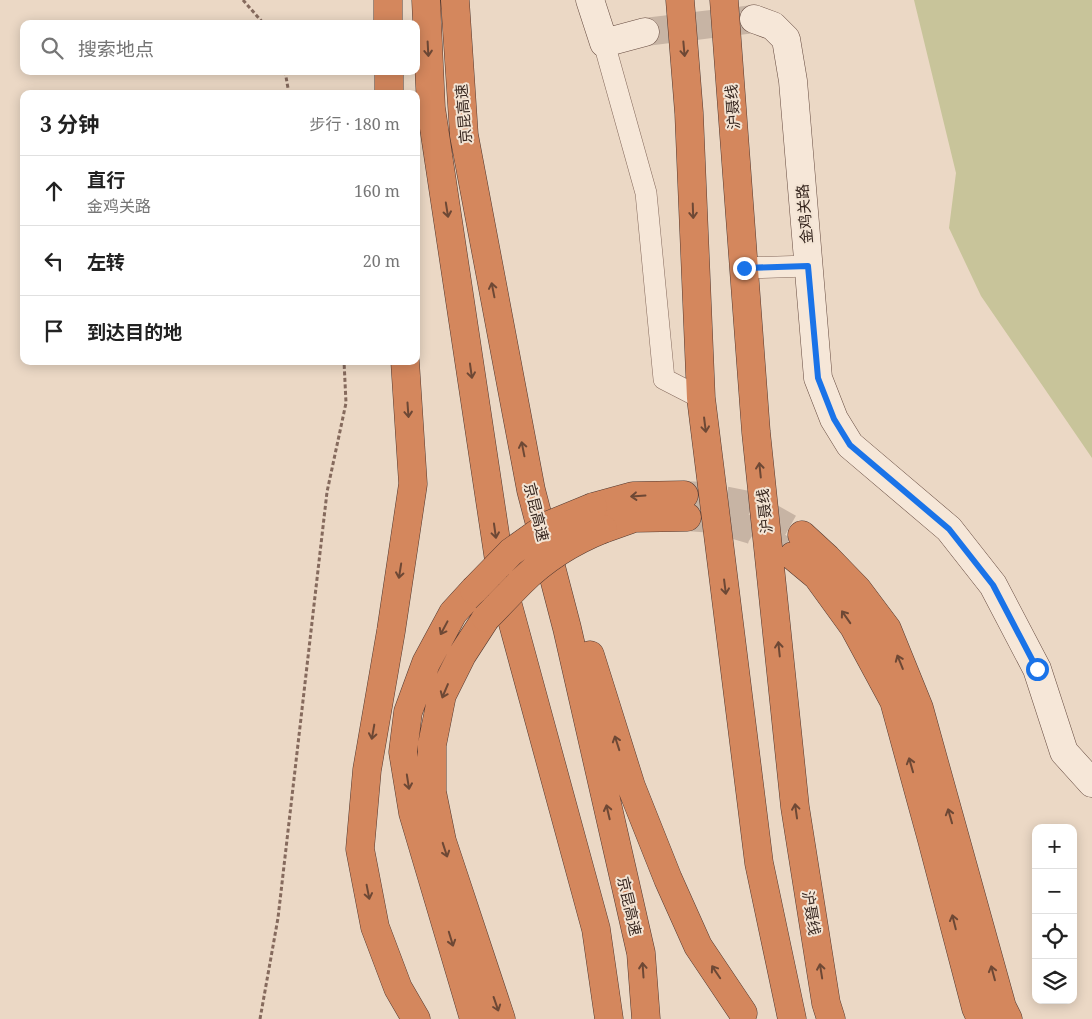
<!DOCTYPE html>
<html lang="zh">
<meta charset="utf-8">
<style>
body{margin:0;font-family:"Noto Serif","Noto Sans SC",serif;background:#f6f6f6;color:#222}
.controls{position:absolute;right:15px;bottom:15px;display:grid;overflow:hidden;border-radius:10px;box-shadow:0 2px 12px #0003}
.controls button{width:45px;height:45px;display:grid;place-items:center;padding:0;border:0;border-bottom:1px solid #e0e0e0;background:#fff;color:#222;font:25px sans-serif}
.stop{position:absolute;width:15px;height:15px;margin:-11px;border:4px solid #1a73e8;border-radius:50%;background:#fff}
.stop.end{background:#1a73e8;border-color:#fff;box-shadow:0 1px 5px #0008}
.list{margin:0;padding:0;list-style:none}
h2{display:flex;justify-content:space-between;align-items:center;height:65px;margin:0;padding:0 20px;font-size:21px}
h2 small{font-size:16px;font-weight:400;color:#767676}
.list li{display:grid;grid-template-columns:32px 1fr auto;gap:15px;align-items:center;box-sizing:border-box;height:70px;padding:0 20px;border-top:1px solid #e0e0e0}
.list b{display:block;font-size:19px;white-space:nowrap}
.list p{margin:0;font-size:16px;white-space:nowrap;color:#767676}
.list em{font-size:16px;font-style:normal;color:#767676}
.icon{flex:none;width:28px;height:28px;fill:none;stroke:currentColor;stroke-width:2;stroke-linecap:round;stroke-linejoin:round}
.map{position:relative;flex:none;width:1092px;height:1019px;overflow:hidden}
.search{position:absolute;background:#fff;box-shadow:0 2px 12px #0003;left:20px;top:20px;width:400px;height:55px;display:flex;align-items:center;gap:12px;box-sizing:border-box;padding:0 18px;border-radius:10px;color:#767676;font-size:19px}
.panel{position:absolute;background:#fff;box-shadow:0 2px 12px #0003;left:20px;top:90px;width:400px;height:275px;border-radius:10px}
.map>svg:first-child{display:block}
.green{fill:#c8c49a}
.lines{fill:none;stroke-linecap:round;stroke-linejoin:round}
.secondary-tunnel{stroke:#c7b4a4;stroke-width:28;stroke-dasharray:28 14;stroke-linecap:butt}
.highway-tunnel{stroke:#c7b4a4;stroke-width:28;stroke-dasharray:28 14;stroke-linecap:butt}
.street-casing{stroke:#856a5d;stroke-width:22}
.secondary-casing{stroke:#664b40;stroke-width:29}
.highway-casing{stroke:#533930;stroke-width:29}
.path{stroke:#856a5d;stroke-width:3;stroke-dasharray:4 2.5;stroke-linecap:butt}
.street{stroke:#f6e7d8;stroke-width:21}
.secondary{stroke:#f6e7d8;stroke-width:28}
.highway{stroke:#d4875d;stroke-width:28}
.highway-bridge-casing{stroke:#533930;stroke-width:29;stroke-linecap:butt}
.highway-bridge{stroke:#d4875d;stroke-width:28}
.oneway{stroke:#6d4835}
.route{stroke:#1a73e8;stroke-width:6}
.labels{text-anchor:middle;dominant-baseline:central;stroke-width:4;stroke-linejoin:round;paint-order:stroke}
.street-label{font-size:15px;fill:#36261f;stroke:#f3e4d4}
</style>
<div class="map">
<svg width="1092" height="1019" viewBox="0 0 1092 1019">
<rect width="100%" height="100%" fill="#ebd8c5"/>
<path class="green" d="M914,0h178v458l-111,-162 -32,-68 7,-55z"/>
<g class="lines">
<path class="secondary-tunnel" d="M645,32l109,-13"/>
<path class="highway-tunnel" d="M684,495l19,1 45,9 54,30
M687,517l27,2 38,11 31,20"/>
<g class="street-casing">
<path id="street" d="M604,43l42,150 18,186 37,19
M744,268l64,-2"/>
</g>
<g class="secondary-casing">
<path id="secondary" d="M590,0l14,43 41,-11
M754,19l19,7 13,13 7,42 25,297 16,41 16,26 99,84 44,56 44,84 27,83 28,31"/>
</g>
<g class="highway-casing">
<path id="highway" d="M388,0v24
M426,0l5,108 72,479 93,342 13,90
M455,0l9,135 67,355 36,138 74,325 5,66
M680,0l9,113 12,285 58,465 33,156
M724,0l32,432 39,375 31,196 5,16
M389,71v23
M405,361l8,123 -22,147 -24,139 -7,79 15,78 23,61 18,31
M593,507l40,-11 51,-1
M603,529l31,-11 53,-1
M802,535l25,23 30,31 30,40 32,79 83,299 6,12
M793,556l24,20 37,51 40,74 38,139 44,168 5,11
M474,590l-21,23 -27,50 -18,49 -5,40 10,61 61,206
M486,618l-24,37 -20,40 -10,50v47l10,49 59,178
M590,655l41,131 37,93 30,67 45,67"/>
</g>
<path class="path" d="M243,0l21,24
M285,71l4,23
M260,1019l18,-101 49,-426 19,-89 -2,-42"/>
<use href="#street" class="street"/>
<use href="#secondary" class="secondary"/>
<use href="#highway" class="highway"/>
<g class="highway-bridge-casing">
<path id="highway-bridge" d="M474,590l37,-38 38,-27 44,-18
M486,618c12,-12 23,-24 35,-36 23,-23 52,-41 82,-53"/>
</g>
<use href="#highway-bridge" class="highway-bridge"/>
</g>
<defs><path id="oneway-shaft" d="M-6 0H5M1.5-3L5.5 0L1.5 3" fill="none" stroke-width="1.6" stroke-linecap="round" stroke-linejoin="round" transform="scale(1.25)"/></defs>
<g class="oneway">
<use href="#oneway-shaft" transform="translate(428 49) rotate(87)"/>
<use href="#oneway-shaft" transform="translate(684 49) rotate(85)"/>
<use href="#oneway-shaft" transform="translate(447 210) rotate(81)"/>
<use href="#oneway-shaft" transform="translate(693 211) rotate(88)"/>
<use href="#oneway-shaft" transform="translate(493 290) rotate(-101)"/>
<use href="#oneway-shaft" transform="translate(471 371) rotate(82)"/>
<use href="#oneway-shaft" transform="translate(408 410) rotate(86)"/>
<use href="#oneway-shaft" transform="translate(705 425) rotate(83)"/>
<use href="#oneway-shaft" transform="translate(523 449) rotate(-101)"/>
<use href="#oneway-shaft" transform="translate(760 470) rotate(-96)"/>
<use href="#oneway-shaft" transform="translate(638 496) rotate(176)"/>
<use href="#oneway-shaft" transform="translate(495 531) rotate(82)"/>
<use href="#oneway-shaft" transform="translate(400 571) rotate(99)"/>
<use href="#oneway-shaft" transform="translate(725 587) rotate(83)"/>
<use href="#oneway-shaft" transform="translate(846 617) rotate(-125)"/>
<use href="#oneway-shaft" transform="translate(444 628) rotate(118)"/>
<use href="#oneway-shaft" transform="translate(779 649) rotate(-96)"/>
<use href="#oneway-shaft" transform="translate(900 662) rotate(-112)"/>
<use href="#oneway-shaft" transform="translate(445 691) rotate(113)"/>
<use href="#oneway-shaft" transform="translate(373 732) rotate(100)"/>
<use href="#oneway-shaft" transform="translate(617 743) rotate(-108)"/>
<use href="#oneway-shaft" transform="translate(911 765) rotate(-106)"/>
<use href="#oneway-shaft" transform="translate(408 782) rotate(81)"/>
<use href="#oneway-shaft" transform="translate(796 811) rotate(-98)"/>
<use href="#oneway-shaft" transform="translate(608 812) rotate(-103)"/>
<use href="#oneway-shaft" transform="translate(950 816) rotate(-106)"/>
<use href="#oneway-shaft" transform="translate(445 850) rotate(72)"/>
<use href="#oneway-shaft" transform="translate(368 892) rotate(79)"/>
<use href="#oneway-shaft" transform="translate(954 922) rotate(-104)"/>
<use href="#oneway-shaft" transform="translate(451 939) rotate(73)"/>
<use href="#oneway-shaft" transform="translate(643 970) rotate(-94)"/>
<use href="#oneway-shaft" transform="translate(821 971) rotate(-99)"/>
<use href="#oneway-shaft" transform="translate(716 972) rotate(-124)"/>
<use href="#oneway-shaft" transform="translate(993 973) rotate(-105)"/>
<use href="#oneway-shaft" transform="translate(496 1004) rotate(71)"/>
</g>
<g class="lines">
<path class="route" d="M744,268l64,-2 10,112 16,41 16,26 99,84 44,56 44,84"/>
</g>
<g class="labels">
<g class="street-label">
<text transform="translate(732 107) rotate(-94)">沪聂线</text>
<text transform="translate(463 114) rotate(-95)">京昆高速</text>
<text transform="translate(804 214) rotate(-95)">金鸡关路</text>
<text transform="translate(764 511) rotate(-96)">沪聂线</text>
<text transform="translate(537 512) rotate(76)">京昆高速</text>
<text transform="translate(630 906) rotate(77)">京昆高速</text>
<text transform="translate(812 913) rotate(81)">沪聂线</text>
</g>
</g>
</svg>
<div class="controls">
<button>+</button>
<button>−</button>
<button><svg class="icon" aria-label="locate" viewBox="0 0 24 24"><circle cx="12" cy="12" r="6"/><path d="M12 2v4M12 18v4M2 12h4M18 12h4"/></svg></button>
<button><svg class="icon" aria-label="layers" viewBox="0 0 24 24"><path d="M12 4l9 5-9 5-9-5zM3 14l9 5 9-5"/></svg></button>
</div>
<div class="stop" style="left:1037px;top:669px"></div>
<div class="stop end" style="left:744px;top:268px"></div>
<div class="search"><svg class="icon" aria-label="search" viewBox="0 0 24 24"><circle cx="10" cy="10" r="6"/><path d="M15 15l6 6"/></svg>搜索地点</div>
<section class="panel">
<h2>3 分钟<small>步行 · 180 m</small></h2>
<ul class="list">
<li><svg class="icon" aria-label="ahead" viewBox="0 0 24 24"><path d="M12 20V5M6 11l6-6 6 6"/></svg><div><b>直行</b><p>金鸡关路</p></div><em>160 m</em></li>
<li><svg class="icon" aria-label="left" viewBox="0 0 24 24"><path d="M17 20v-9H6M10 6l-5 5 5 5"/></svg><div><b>左转</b></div><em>20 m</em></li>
<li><svg class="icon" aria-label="arrive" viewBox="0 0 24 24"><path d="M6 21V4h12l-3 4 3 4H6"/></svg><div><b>到达目的地</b></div></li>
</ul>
</section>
</div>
